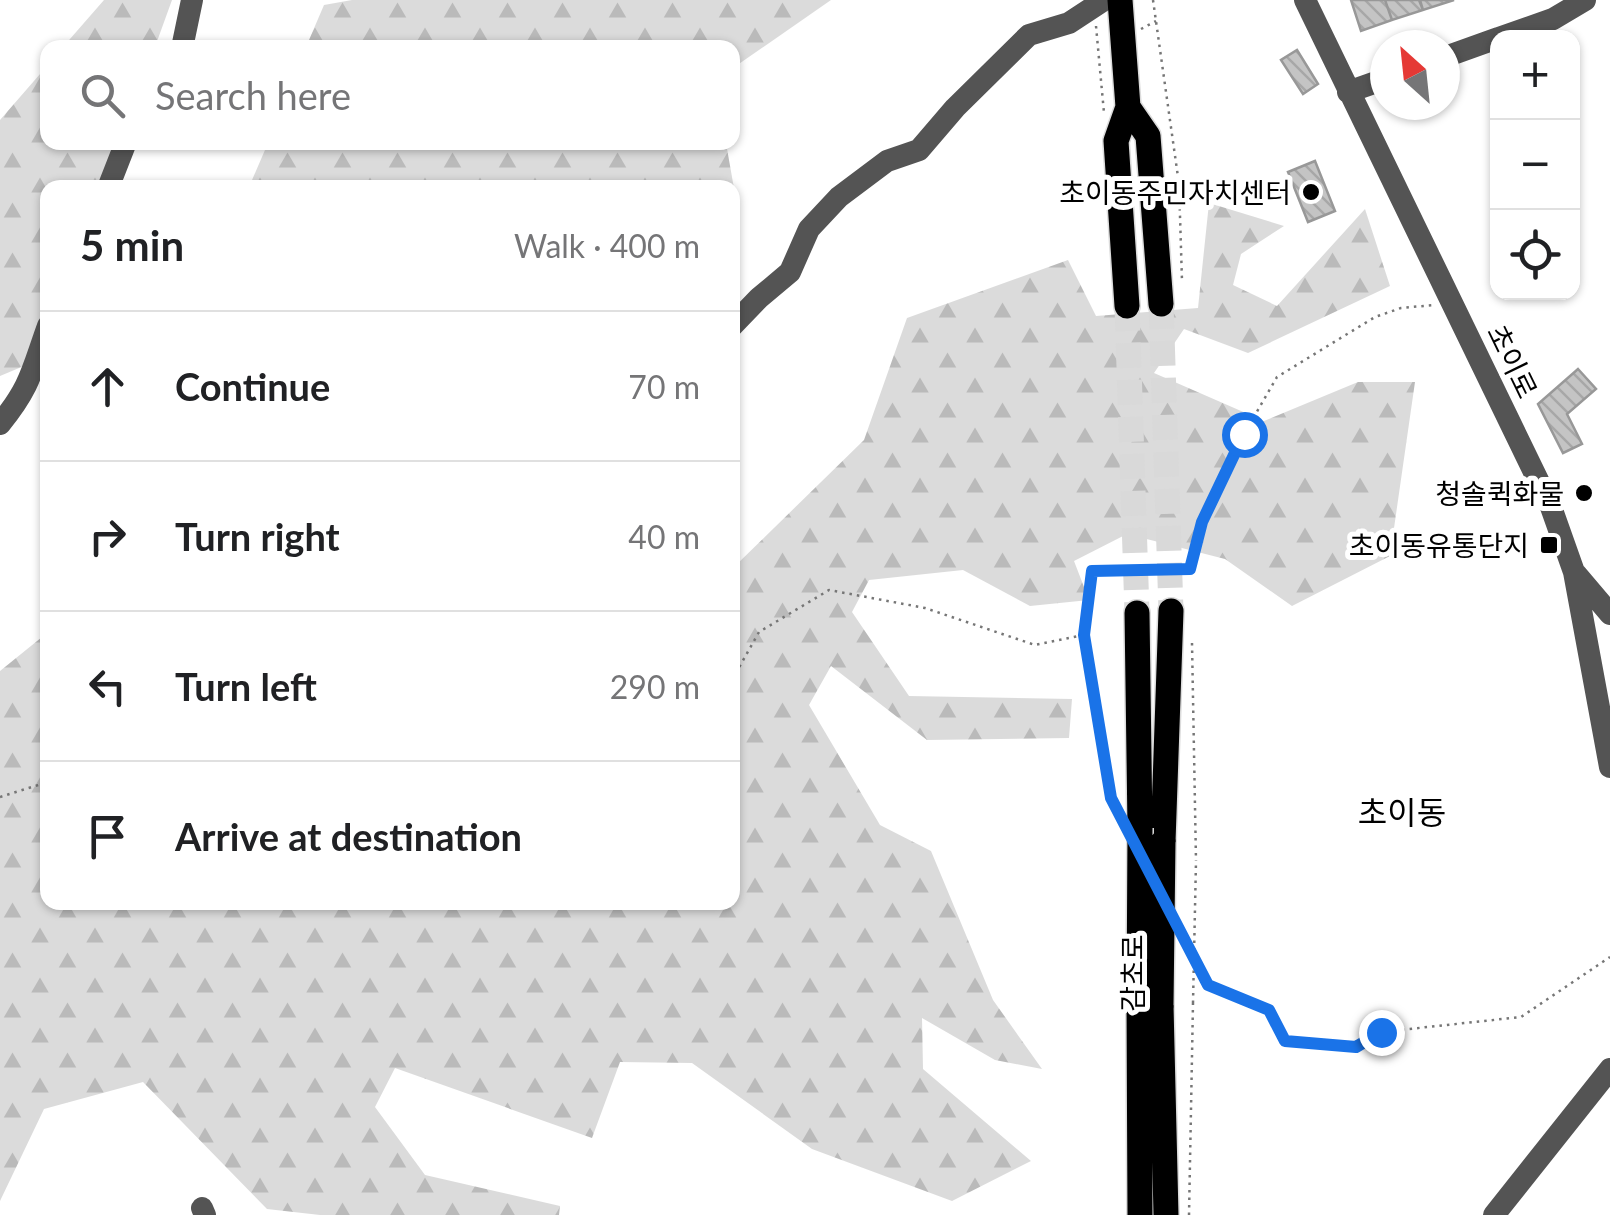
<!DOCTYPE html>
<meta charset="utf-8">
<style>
body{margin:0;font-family:Lato,"Noto Sans KR",sans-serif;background:#f6f6f6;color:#202124}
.controls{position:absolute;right:30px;top:30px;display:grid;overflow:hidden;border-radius:20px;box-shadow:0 2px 8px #0004}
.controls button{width:90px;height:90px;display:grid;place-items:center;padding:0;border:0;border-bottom:2px solid #e0e0e0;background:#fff;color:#202124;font:50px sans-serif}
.compass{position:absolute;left:1370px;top:30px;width:90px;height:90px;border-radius:50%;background:#fff;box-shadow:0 2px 8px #0004;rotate:333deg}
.stop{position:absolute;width:30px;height:30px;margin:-22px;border:8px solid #1a73e8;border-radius:50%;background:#fff}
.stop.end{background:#1a73e8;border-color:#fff;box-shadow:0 2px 10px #0008}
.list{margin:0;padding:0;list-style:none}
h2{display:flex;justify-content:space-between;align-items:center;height:130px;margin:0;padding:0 40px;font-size:42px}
h2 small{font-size:32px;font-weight:400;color:#757577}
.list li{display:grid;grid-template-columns:65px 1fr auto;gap:30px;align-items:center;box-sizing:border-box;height:150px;padding:0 40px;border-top:2px solid #e0e0e0}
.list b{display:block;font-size:38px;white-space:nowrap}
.list em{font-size:32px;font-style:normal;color:#757577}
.icon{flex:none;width:55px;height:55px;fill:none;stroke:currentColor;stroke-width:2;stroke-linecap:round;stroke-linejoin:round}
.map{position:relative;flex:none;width:1610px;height:1215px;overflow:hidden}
.search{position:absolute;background:#fff;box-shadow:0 2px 8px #0004;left:40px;top:40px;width:700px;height:110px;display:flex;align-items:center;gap:25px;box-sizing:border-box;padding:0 35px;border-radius:20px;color:#757577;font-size:38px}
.panel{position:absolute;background:#fff;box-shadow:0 2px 8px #0004;left:40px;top:180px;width:700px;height:730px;border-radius:20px}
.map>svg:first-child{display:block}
.forest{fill:url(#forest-firs)}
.building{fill:url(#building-back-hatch);stroke:#989898;stroke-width:2.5}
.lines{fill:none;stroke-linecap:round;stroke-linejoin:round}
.major-tunnel{stroke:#d9d9d9;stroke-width:25;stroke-dasharray:25 12;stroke-linecap:butt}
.major-casing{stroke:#dbdbdb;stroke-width:28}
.path{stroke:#767676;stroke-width:2.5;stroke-dasharray:2.5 5;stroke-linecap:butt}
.minor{stroke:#545454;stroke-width:22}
.major{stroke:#000;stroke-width:25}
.major-bridge-casing{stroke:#dbdbdb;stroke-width:28;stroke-linecap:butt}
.path-bridge{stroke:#767676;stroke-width:2.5;stroke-dasharray:2.5 5;stroke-linecap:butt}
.major-bridge{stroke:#000;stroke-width:25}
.route{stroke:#1a73e8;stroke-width:12}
.poi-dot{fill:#000;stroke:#fff;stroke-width:4}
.labels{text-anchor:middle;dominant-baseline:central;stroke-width:10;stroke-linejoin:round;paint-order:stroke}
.poi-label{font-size:28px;fill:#000;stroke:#fff;text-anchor:end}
.street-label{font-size:28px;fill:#000;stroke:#fff}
.quarter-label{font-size:32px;fill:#000;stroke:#fff}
</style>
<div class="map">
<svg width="1610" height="1215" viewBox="0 0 1610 1215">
<defs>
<pattern id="forest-firs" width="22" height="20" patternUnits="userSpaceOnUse" patternTransform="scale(2.5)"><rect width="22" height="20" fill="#dbdbdb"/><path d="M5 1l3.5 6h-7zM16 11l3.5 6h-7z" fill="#bababa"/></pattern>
<pattern id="building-back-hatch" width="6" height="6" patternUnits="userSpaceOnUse" patternTransform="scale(2.5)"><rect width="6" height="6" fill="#c4c4c4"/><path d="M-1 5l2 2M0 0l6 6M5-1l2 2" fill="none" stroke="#a7a7a7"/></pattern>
</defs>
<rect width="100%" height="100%" fill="#fff"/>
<path class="forest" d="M104,0h68l-17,47h-92z
M352,0h479l-98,68 -1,-20 -426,-1 18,-42z
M47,66l1,76 71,1 -17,44 -54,1 -1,122 -16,53 -31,13v-256z
M726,143l12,68 -5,5 -1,-28 -483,-1 19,-44z
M1209,203l75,23 -43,28 -8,31 44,21 88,-97 25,77 -142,67 -64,-24 -30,44 110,48 94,-39h57l-25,174 -98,50 -67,-47 -98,-25 -53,27 15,39 -59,6 -67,-36 -94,10 -17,32 57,84 163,3 -3,39 -142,2 -96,-74 -22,39 71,120 51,26 62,149 49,69 -47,-9 -73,-42 1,51 108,92 -79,40 -140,-52 -120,-86 -72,-1 -28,76 -197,-70 -20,39 50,68 135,31 -1,9h-239l-53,-6 -124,-127 -99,27 -44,92v-530l47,-38 1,269h684l1,-334 131,-128 43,-122 161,-58 28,56 102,-8z"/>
<path class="building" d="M1351,0h34l7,20 -31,11z
M1385,0h34l4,10 -31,10z
M1420,0h34l-31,10z
M1297,50l21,34 -15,10 -22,-34z
M1315,161l20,50 -27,11 -20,-50z
M1578,369l18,20 -29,25 15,30 -19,9 -25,-49z"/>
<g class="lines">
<path class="major-tunnel" d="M1161,304l10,307
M1127,306l10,307"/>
<g class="major-casing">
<path id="major" d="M1120,0l8,107 -12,34 11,165
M1128,107l20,29 13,168
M1137,613l3,215
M1163,842l8,-231
M1139,1005l1,210
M1161,1005l5,210"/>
</g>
<path class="path" d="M1153,0l26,184 3,97
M1096,26l8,87
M1141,29l15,-8
M1084,636l27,162 8,16
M1192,643l4,218
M732,680l27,-48 70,-42 96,18 110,37 49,-10 8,-64 98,-2 13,-47 41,-88 33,-57 98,-60 26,-9 33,-3
M0,797l48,-15
M1183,936l25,49 61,25 16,31 71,6 25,-15 140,-15 89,-60
M1189,1215l4,-212"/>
<path class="minor" d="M1305,0l246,507 23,65 36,195
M1499,38l54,-19 32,-19
M182,48l10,-48
M1445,57l53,-19
M1348,92l37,-13
M108,188l18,-46
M732,326l27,-28 31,-26 19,-43 30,-32 48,-36 32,-11 36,-42 74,-73 40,-12 35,-23
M0,424c31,-38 32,-54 48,-98
M1577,575l33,39
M202,1208l3,7
M1494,1215l116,-146"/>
<use href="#major" class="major"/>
<g class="major-bridge-casing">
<path id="major-bridge" d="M1139,1005l1,-177
M1161,1005l2,-163"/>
</g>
<path class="path-bridge" d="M1193,1003l3,-142"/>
<use href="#major-bridge" class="major-bridge"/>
</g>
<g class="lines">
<path class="route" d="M1244,434l-42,88 -12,47 -98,2 -8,64 27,163 97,187 61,25 16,31 71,6 25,-15"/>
</g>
<g class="poi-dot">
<circle cx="1311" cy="192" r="10"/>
<circle cx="1584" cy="493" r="10"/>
<rect x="1539" y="535" width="20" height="20" rx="5"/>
</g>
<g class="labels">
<g class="poi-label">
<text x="1291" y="192">초이동주민자치센터</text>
<text x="1564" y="493">청솔퀵화물</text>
<text x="1529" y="545">초이동유통단지</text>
</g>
<g class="street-label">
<text transform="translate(1513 361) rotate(64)">초이로</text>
<text transform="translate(1132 973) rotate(-90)">감초로</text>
</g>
<g class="quarter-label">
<text x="1402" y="811">초이동</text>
</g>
</g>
</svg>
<div class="controls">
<button>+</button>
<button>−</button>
<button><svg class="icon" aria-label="locate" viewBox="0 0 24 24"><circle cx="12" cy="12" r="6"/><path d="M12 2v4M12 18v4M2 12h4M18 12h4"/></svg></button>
</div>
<svg class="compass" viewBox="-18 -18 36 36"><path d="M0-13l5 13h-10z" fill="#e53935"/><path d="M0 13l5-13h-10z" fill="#757577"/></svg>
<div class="stop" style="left:1244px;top:434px"></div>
<div class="stop end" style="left:1381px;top:1032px"></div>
<div class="search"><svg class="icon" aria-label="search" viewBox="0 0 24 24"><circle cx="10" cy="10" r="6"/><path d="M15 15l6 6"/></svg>Search here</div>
<section class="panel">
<h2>5 min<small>Walk · 400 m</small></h2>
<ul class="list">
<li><svg class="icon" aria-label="ahead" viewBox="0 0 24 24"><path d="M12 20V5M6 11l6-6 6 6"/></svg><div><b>Continue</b></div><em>70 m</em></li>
<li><svg class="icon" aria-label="right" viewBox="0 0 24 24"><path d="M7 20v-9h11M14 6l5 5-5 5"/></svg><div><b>Turn right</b></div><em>40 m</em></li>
<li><svg class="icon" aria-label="left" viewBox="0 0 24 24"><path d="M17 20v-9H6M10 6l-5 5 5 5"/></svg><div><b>Turn left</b></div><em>290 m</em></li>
<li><svg class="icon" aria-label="arrive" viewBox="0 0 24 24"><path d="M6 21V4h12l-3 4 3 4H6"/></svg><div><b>Arrive at destination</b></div></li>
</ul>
</section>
</div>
